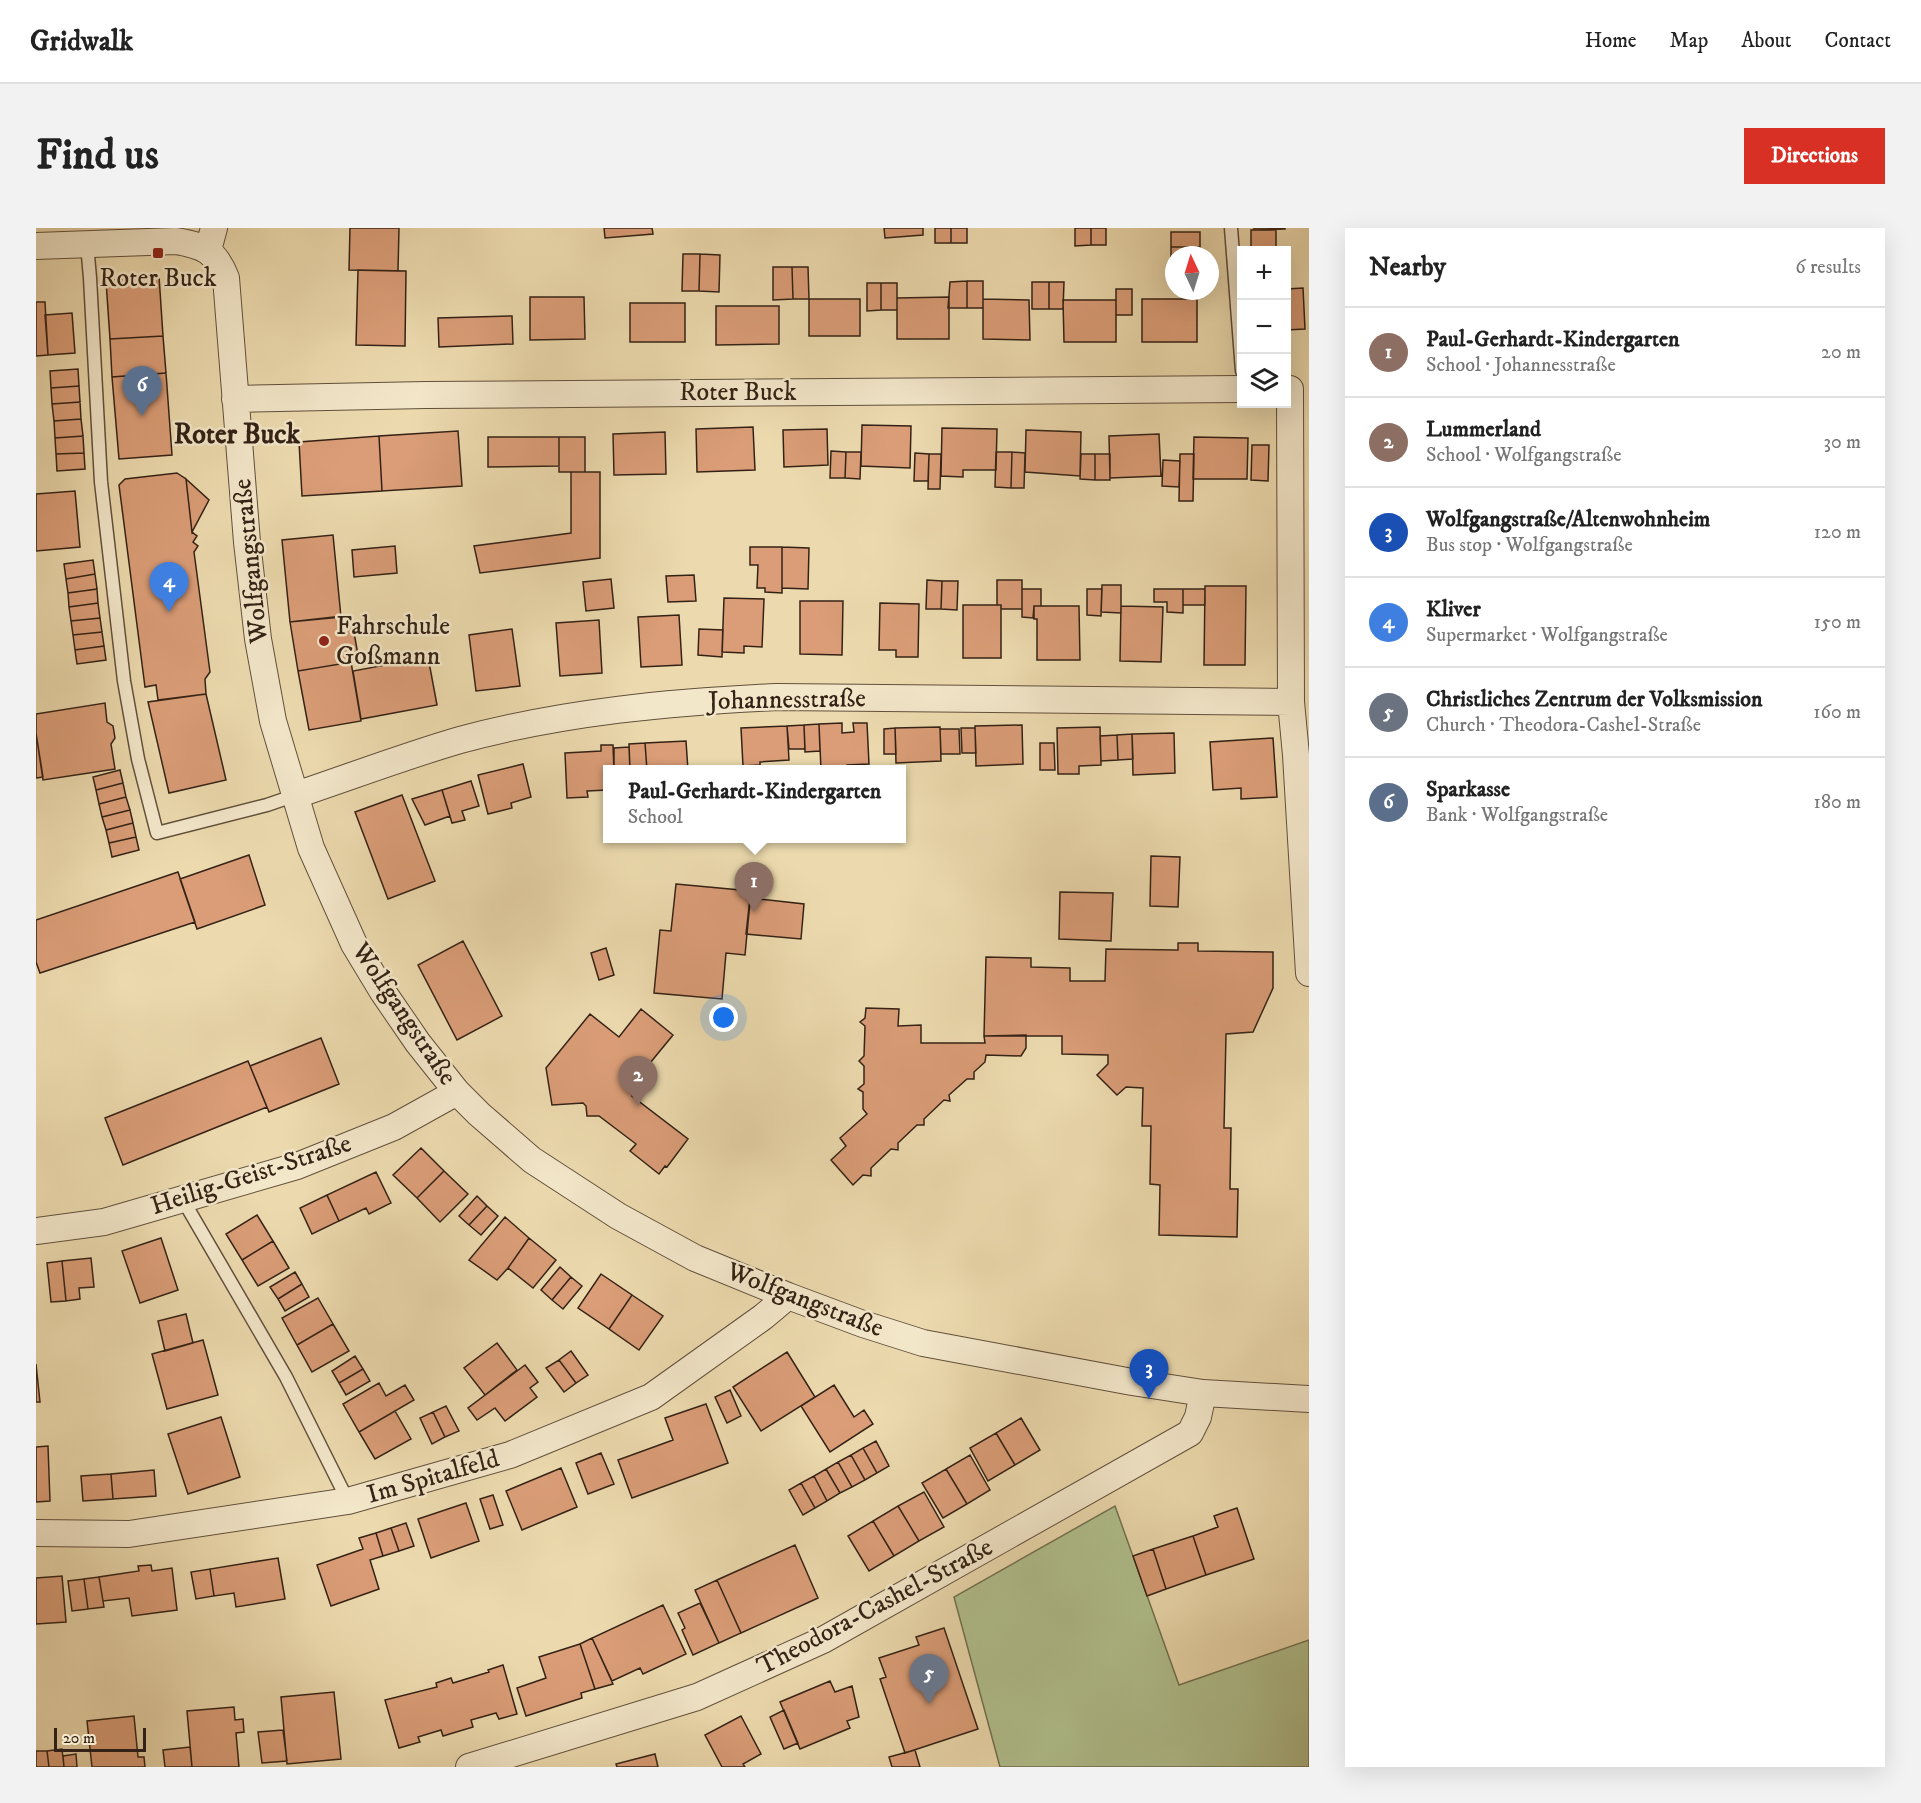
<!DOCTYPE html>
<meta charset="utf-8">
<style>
body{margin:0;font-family:"IM FELL DW Pica",serif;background:#f2f2f2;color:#222}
.controls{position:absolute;right:18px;top:18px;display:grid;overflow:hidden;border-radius:0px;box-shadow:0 6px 24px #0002}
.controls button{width:54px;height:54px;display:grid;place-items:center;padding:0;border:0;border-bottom:2px solid #e0e0e0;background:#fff;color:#222;font:30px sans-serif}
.compass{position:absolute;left:1129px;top:18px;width:54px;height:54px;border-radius:50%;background:#fff;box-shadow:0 6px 24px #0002;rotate:356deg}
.scale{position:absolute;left:18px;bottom:15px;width:92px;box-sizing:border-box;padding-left:6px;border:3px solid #342216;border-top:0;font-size:16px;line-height:21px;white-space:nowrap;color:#342216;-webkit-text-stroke:4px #f3e7ca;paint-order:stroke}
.you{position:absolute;left:688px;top:790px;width:21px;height:21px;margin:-15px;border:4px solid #fff;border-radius:50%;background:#1a73e8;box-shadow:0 0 0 9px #1a73e833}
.badge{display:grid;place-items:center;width:39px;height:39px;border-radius:50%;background:#d93025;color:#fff;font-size:20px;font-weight:700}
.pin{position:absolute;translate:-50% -50px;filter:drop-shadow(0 2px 3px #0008)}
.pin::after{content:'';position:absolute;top:32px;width:21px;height:18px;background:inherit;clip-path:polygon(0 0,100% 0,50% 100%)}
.popup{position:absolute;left:567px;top:537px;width:303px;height:78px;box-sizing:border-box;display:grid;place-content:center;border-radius:0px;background:#fff;filter:drop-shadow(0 2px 4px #0005);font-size:20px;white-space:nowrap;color:#767676}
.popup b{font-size:22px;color:#222}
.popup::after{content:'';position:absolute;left:50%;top:100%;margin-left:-12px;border:12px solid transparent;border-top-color:#fff}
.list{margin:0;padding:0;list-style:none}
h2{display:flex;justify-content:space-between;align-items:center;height:78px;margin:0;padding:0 24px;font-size:26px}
h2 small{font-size:20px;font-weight:400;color:#767676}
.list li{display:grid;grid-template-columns:39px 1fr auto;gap:18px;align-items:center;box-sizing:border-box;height:90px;padding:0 24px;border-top:2px solid #e0e0e0}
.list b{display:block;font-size:22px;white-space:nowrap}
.list p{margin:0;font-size:20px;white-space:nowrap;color:#767676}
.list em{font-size:20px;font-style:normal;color:#767676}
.icon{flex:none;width:33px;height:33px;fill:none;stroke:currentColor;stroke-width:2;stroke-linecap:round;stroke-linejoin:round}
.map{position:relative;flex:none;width:1273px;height:1539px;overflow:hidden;border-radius:0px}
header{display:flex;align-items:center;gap:36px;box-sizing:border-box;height:84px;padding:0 30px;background:#fff;border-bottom:2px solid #e0e0e0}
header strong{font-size:28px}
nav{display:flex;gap:33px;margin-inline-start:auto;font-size:21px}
.intro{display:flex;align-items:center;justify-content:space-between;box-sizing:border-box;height:144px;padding:0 36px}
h1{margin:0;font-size:42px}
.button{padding:15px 27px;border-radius:0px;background:#d93025;color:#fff;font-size:21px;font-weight:700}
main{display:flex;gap:36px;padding:0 36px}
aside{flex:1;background:#fff;border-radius:0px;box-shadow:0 6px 24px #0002}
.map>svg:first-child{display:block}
.green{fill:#b1c18f;stroke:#727252;stroke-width:1.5}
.building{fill:#da9d77;stroke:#342216;stroke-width:1.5}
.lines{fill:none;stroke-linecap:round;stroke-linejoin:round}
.service-casing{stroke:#62503c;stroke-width:15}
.minor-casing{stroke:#62503c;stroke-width:28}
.service{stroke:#f3e7ca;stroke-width:12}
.minor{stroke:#f3e7ca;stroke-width:26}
.poi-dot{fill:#8f2418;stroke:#f3e7ca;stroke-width:2}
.labels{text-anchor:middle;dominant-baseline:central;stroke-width:5;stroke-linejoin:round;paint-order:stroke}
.poi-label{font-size:26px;fill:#342216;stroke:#f3e7ca}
.street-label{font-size:26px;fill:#342216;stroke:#f3e7ca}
.quarter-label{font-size:28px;font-weight:bold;fill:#342216;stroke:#f3e7ca}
</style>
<header>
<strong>Gridwalk</strong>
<nav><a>Home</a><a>Map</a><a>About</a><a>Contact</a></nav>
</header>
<div class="intro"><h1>Find us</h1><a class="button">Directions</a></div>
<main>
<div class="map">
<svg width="1273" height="1539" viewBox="0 0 1273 1539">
<rect width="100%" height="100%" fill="#ecdaae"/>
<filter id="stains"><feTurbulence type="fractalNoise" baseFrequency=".00333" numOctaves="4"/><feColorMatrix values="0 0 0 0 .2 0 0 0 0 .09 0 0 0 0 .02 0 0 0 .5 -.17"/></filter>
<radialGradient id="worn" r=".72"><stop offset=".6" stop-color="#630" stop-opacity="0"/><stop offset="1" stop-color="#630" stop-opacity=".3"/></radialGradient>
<path class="green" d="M1079,1278l64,179 130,-45v127h-309l-46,-170z"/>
<path class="building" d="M314,0h49l-1,43 -49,-1z
M568,0h48l1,6 -48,4z
M848,0h39v7l-38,3z
M899,0h16v15h-16z
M915,0h16v15h-16z
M1039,0h16v17l-16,1z
M1055,0h15v17h-15z
M1218,0h31v1l-31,1z
M1215,2h25v20h-25z
M1135,4h29v15h-29z
M1135,19h29v8h-26v21h-3z
M647,26h17l-1,37h-17z
M664,26l20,1 -1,37 -20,-1z
M737,39h19l1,32 -20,1z
M756,39h16l1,32h-16z
M322,42l48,1 -1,75 -49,-1z
M123,48l4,60 -53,3 -4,-58z
M931,53v27h-19l2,-26z
M931,53h16v27h-16z
M996,54h17v27h-17z
M1013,54h15l-1,27h-14z
M831,55h14v27l-14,1z
M845,55h16v27h-16z
M1267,60l2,41 -19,1v-41z
M1080,61h16v26h-16z
M494,69h54l1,42 -55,1z
M913,69v42h-52v-41z
M773,71h51v37h-51z
M947,71l46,1 1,40 -47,-1z
M1106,71h55v43h-55z
M1027,72h53v42h-52z
M0,74h9l3,53 -12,1z
M594,75h55v39h-55z
M680,78h63v38l-63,1z
M36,85l3,40 -27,2 -3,-40z
M476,88l1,28 -74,3 -1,-29z
M127,108l3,37 -54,4 -2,-38z
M42,141l1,17 -28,2 -1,-17z
M130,145l6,82 -53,4 -7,-82z
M43,158l1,16 -28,2 -1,-16z
M44,174l1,17 -27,2 -2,-17z
M45,191l2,17 -28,2 -1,-17z
M826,197l49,1 -1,42 -49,-2z
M717,199l2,43 -58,2 -1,-43z
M906,200l55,1 -1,41h-33v7l-22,-1z
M791,201l1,36 -44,2 -1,-37z
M990,202l55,2 -1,44 -55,-4z
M422,203l4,55 -80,5 -3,-55z
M629,204l1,42 -52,1 -1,-41z
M1123,206l2,42 -51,2 -1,-42z
M47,208l1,17 -28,1 -1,-16z
M343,208l3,55 -80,5 -3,-54z
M452,209h71v29l-71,1z
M523,209h26v35h-26z
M1158,209l54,1 -1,41h-54z
M1216,217h17l-1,36 -17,-1z
M795,223l15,1 -1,26h-15z
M810,224h15l-1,27 -15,-1z
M960,224h16l-1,36 -16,-1z
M976,224l13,1 -1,35h-13z
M48,225l1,16 -28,2 -1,-17z
M879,225l14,1 -1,27h-14z
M893,226h12l-1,35h-12z
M1045,226h14v26l-15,-1z
M1059,226h15v26h-15z
M1144,226h14l-1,47h-14z
M1127,232l17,1 -1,26 -17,-1z
M535,244h29v86l-120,15 -6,-27 97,-13z
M141,245l9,6 6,53 5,4 -4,6 5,4 -4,6 16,120 -5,7 1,15 -48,6 -2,-15 -11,2 -26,-202 6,-6z
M150,251l23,21 -17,32z
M39,263l5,56 -44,4v-57z
M297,307l8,82 -51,5 -8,-82z
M359,318l2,27 -43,4 -2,-27z
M714,319h32v46l-17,-1v-4h-8l1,-23h-8z
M746,319l27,1 -1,41 -26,-1z
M57,332l2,14 -29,5 -2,-15z
M59,346l2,15 -29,4 -2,-14z
M658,347l2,26 -28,1 -2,-26z
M575,351l3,29 -28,3 -3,-29z
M891,352l15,1 -1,28h-15z
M961,352h25v29h-21v-4h-4z
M906,353h16l-1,29 -16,-1z
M1066,357h19v28l-20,-1z
M1169,358h41l-1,79h-41z
M61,361l1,14 -29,4 -1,-14z
M986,361h19v17h-7l-1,12 -11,-1z
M1051,361h15l-1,27 -14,-1z
M1118,361h29v24l-16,-1v-10h-13z
M1147,361h22v16h-22z
M688,370l40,1 -2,48 -18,-1v7l-22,-1z
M764,373h43l-1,54 -42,-1z
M62,375l2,15 -29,3 -2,-14z
M844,375l39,1 -1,53h-22v-7h-17z
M927,377h38v53h-38z
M998,378h45l1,54h-43v-41h-3z
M1085,378l42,1 -2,55 -41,-1z
M315,387l8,46 -61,10 -8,-49z
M643,387l3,50 -41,2 -3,-50z
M64,390l2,14 -29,3 -2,-14z
M563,392l3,53 -42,3 -4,-53z
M476,401l8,57 -44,5 -7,-56z
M663,401l24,1 -1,27 -24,-2z
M66,404l2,14 -29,4 -2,-15z
M68,418l2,14 -29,4 -2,-14z
M392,429l9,48 -76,14 -8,-48z
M315,434l10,59 -52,9 -11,-59z
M170,466l20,86 -57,13 -21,-91z
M69,475l2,19 6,4 2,12 -4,6 4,25 -72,11 -7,-47v-19z
M806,495v10l12,-1 -1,-9h14l2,41 -22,1v4l-26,1 -2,-46z
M783,496l1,27 -15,1 -1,-27z
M768,497l1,24h-16l-2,-23z
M986,497l1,39 -47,2 -1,-40z
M751,498l2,34 -29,2v3l-17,1 -2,-38z
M904,499l1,34 -45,2 -1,-35z
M1064,499l1,38 -22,1v8h-21l-1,-46z
M859,500l1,26h-12v-25z
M925,500h14l1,25h-14z
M904,501h19l1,25h-19z
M0,505l7,44 -7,1z
M1138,505l1,40 -42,2 -1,-41z
M1096,506l1,25 -15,1 -1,-25z
M1081,507l1,25 -17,1 -1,-25z
M1237,510l4,59 -36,2v-11l-28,2 -3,-48z
M650,513l2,29h-41l-2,-27z
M609,515l2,27h-17l-1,-26z
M1004,515h14l1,27h-15z
M565,517h12l1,25h-7v20l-20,1 1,6 -21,1 -2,-45 36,-2z
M593,519l1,23h-16v-22z
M487,536l8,33 -20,6 1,5 -24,6 -10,-39z
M84,542l3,13 -27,7 -3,-13z
M435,553l8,25 -17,5 3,9 -13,3 -10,-33z
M87,555l3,14 -27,7 -3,-14z
M406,562l8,26 -25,9 -13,-26z
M366,567l33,86 -47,18 -33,-87z
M90,569l4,13 -28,7 -3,-13z
M94,582l3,13 -27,7 -4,-13z
M97,595l3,14 -27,6 -3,-13z
M100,609l3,13 -27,7 -3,-14z
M213,627l16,50 -68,24 -17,-50z
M1115,628l29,1 -2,50 -28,-1z
M142,644l17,50 -155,51 -4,-11v-42z
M640,656l75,7 -6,64 -19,-2 -4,46 -68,-6 6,-63 11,1z
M1024,664l53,1 -2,48 -52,-2z
M714,670l54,6 -3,35 -55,-5z
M427,713l39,75 -45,24 -39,-75z
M1142,715h20v8l75,1v36l-20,44 -27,2 -2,94h7l-1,61h8l-1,48 -78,-2 1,-50 -10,-1 1,-58h-9l1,-38 -17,-1 -9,8 -20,-20 11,-11v-9l-46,-1v-18h-78l2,-79 45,1v9l39,1v13h35l1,-32 72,1z
M570,720l8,27 -15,5 -8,-27z
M830,780l33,1 -1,17 23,-1v18h64l-1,-7 42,-1v13l-5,8 -35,-1 -1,7 -11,10v7h-7l-18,16 1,6 -6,-1 -20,19v6h-7l-19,18v7l-7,-1 -20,19v8l-8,-1 -10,10 -22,-25 15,-14 -6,-8 27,-24 -4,-5v-17l-5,-3 6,-5v-18l-5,-5 5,-5 1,-30 -5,-4 5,-4z
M605,781l32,26 -41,50 5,4 -5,7 56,43 -21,28 -2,-1 -6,8 -29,-23 6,-7 -37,-28h-12l-1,-10 -3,-3 -31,2 -6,-37 44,-54 29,23z
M285,810l18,46 -70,28 -19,-46z
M212,833l19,46 -144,58 -18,-47z
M385,920l23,23 -27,27 -24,-23z
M408,943l24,23 -28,28 -23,-24z
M340,944l15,31 -22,11 -3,-6 -27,13 -12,-26z
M291,967l12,26 -27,13 -12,-26z
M441,968l10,10 -18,19 -10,-9z
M451,978l11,10 -17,19 -12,-10z
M221,987l16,26 -31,19 -16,-26z
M469,989l24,21 -21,30 -11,12 -28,-20z
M125,1010l17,52 -38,13 -18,-52z
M493,1010l27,22 -23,28 -25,-20z
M237,1013l16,27 -31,18 -16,-26z
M55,1030l3,29 -15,1 1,11 -14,2 -4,-40z
M26,1033l4,40 -15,1 -4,-39z
M524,1039l11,10 -19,23 -11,-10z
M259,1044l7,12 -24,15 -8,-12z
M565,1046l31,21 -23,34 -31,-21z
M535,1049l11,9 -19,23 -11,-9z
M266,1056l7,13 -24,14 -7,-12z
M596,1067l31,21 -24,34 -30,-21z
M282,1070l15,26 -36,21 -15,-27z
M150,1086l7,29 -28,8 -7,-30z
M297,1096l16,27 -37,21 -15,-27z
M167,1112l15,55 -51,14 -15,-55z
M461,1115l20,27 -32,25 -21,-27z
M535,1123l17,24 -12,8 -17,-23z
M751,1124l28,45 -54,34 -28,-44z
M319,1128l8,13 -24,14 -7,-12z
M523,1132l17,23 -12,9 -18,-24z
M0,1136l4,38h-4z
M489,1137l13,17 -8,6 7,9 -32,24 -10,-13 -18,12 -9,-12z
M327,1141l7,12 -24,14 -7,-12z
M343,1155l7,13 19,-11 9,15 -55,32 -16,-28z
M798,1157l20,32 10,-7 9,14 -43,28 -29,-46z
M694,1162l11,26 -14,7 -12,-26z
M670,1176l22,59 -96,35 -14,-38 55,-20 -8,-22z
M410,1178l13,25 -14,6 -12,-25z
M359,1183l16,28 -36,20 -16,-27z
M397,1184l12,25 -13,7 -12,-26z
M185,1189l19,60 -52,17 -20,-60z
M985,1190l19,32 -25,15 -19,-32z
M960,1205l19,32 -27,16 -18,-33z
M840,1213l13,25 -12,7 -14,-25z
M12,1218l2,55 -14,1v-55z
M827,1220l14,25 -12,7 -14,-25z
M565,1225l13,31 -26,10 -12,-31z
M815,1227l14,25 -13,7 -14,-25z
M934,1227l20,35 -23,14 -21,-35z
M802,1234l14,25 -12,6 -14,-24z
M525,1240l16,39 -55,23 -16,-39z
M790,1241l14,24 -13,8 -13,-25z
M910,1241l21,35 -24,14 -21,-35z
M118,1242l2,26 -43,3 -2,-25z
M75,1246l2,25 -30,2 -2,-25z
M778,1248l13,25 -12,7 -14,-25z
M765,1255l14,25 -12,7 -14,-25z
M888,1264l20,35 -25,14 -21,-35z
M457,1267l10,30 -13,4 -10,-30z
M430,1275l13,38 -48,17 -13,-39z
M862,1278l21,35 -25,15 -21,-35z
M1201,1280l17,51 -48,16 -13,-39 25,-9 -4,-11z
M837,1293l21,35 -25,15 -21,-35z
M370,1295l8,23 -15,5 -8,-23z
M355,1300l8,23 -16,5 -7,-23z
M340,1305l7,23 -13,4 9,29 -48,17 -14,-41 46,-16 -4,-11z
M1157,1308l13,39 -40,14 -13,-40z
M759,1317l23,53 -77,35 -24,-53z
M1117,1321l13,40 -19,7 -14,-40z
M242,1330l7,41 -49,8 -2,-14 -20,3 -4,-27z
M115,1337l1,6 20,-3 5,42 -45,6 -3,-18 -26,3 -4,-24 40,-6 -1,-5z
M174,1341l4,27 -18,3 -5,-27z
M26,1348l4,46 -30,2v-46z
M63,1349l5,30 -16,2 -4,-30z
M48,1351l4,30 -16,2 -4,-30z
M681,1352l24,53 -22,10 -24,-53z
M664,1375l19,40 -26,12 -11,-25 3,-2 -7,-15z
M627,1377l23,49 -43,20 -3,-6 -28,13 -20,-43z
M908,1400l34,101 -73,24 -25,-74 6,-2 -7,-19 40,-13 -3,-8z
M556,1410l21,46 -18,5 -15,-45z
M544,1416l15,45 -14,4 1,5 -56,18 -9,-28 29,-10 -7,-21z
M467,1437l14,49 -18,5 -3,-6 -25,7 2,7 -30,9 -2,-6 -23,7 2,5 -21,6 -14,-48 52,-13 -1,-4 15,-5 2,5 36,-11 -1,-2z
M794,1453l5,11 17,-6 7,31 -12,4 3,7 -50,21 -20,-47z
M298,1464l7,67 -54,5 -6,-67z
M198,1479l1,13 8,-1 1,13 -8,1 3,34h-47l-5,-56z
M748,1482l14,33 -14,6 -14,-32z
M98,1488l4,41h6l1,10h-53l-5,-46z
M705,1488l20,38 -18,10 2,3h-23l-17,-32z
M247,1502l4,31 -25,2 -4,-31z
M154,1519l2,20h-27l-2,-17z
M26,1521l2,18h-15l-2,-16z
M879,1522l5,17h-28l-3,-10z
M0,1523h11l2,16h-13z
M40,1526l1,13h-13l-1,-11z
M619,1526l3,13h-41l-1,-3z"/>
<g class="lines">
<g class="service-casing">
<path id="service" d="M1195,0l11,143
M51,16l3,34 11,204 23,199 14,78 19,74 110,-28 29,-10
M147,972l103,177 62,124"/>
</g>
<g class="minor-casing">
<path id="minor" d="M0,18l140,-5c28,5 39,9 50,37l21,264 11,97 15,82 38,127 43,96 29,48 35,51 39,49 22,22 53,46 86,56 77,42 93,38 75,28 60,19 209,39 71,11 106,6
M172,22l6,-22
M1254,161l1,313 5,53 13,218
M199,171l191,-4 816,-6
M260,567c54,-18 109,-39 164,-55 103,-28 211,-38 317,-43l514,5
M0,1003l68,-9 193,-56 97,-39 63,-35
M0,1305l93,1 219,-33 162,-46 141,-58 112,-80 25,-21
M433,1539l228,-70 126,-57 367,-207 8,-16 5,-24"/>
</g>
<use href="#service" class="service"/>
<use href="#minor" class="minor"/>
</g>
<g class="poi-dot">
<rect x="116" y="19" width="12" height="12" rx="3"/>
<circle cx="288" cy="413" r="6"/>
</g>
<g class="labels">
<g class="poi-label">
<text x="122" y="50">Roter Buck</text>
<text x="300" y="398" text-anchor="start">Fahrschule<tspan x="300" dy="30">Goßmann</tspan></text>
</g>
<g class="street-label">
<text x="702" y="164">Roter Buck</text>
<text transform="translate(215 333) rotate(-96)">Wolfgangstraße</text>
<text transform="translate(751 472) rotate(-1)">Johannesstraße</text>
<text transform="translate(368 786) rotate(56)">Wolfgangstraße</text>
<text transform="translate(215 947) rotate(-18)">Heilig-Geist-Straße</text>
<text transform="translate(769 1072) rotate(21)">Wolfgangstraße</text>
<text transform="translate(397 1249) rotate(-16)">Im Spitalfeld</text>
<text transform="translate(839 1379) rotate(-28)">Theodora-Cashel-Straße</text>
</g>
<g class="quarter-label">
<text x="201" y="206">Roter Buck</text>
</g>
</g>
<rect width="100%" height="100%" filter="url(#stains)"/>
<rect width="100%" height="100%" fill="url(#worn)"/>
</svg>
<div class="controls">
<button>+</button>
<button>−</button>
<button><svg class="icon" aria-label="layers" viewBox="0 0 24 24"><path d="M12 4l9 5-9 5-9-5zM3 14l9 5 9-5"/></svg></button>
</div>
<svg class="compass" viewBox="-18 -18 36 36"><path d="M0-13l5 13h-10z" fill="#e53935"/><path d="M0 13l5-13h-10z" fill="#767676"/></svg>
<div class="scale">20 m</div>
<div class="you"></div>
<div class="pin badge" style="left:718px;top:684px;background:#8d6e63">1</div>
<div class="popup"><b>Paul-Gerhardt-Kindergarten</b>School</div>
<div class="pin badge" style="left:602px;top:878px;background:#8d6e63">2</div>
<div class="pin badge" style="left:1113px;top:1171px;background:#1a4fb4">3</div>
<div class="pin badge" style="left:133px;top:384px;background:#3f7fe0">4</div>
<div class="pin badge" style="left:893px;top:1476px;background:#6b7280">5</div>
<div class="pin badge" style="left:106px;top:188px;background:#5c6f8a">6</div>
</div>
<aside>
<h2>Nearby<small>6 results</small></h2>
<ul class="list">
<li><span class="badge" style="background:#8d6e63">1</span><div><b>Paul-Gerhardt-Kindergarten</b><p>School · Johannesstraße</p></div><em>20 m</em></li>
<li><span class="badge" style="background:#8d6e63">2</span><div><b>Lummerland</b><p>School · Wolfgangstraße</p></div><em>30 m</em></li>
<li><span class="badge" style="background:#1a4fb4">3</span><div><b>Wolfgangstraße/Altenwohnheim</b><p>Bus stop · Wolfgangstraße</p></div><em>120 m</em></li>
<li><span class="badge" style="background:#3f7fe0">4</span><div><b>Kliver</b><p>Supermarket · Wolfgangstraße</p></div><em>150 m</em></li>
<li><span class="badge" style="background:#6b7280">5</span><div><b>Christliches Zentrum der Volksmission</b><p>Church · Theodora-Cashel-Straße</p></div><em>160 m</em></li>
<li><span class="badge" style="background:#5c6f8a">6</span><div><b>Sparkasse</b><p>Bank · Wolfgangstraße</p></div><em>180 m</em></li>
</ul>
</aside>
</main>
